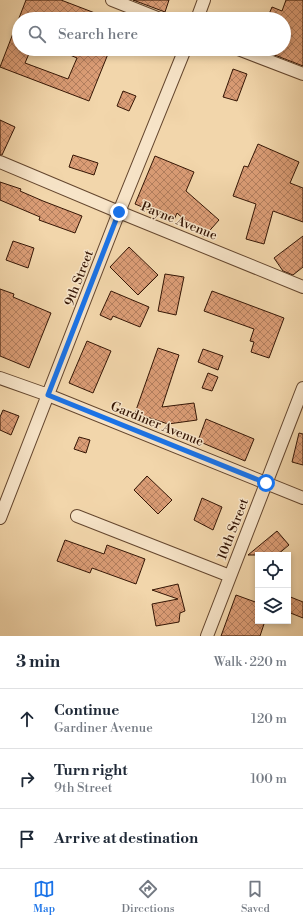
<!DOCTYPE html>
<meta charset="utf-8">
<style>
body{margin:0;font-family:"Libre Bodoni",serif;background:#f6f6f7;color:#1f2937}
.controls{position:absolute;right:12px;bottom:12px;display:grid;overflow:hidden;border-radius:0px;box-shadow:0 2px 6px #0003}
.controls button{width:36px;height:36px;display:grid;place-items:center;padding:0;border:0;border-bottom:1px solid #e0e1e3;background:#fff;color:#1f2937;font:20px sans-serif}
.stop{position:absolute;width:12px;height:12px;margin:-9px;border:3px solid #1a73e8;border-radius:50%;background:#fff}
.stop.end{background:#1a73e8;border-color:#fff;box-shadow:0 1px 4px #0008}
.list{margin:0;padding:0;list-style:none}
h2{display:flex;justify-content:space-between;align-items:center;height:52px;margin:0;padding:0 16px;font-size:17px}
h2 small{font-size:13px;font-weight:400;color:#747a83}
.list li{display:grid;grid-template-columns:26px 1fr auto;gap:12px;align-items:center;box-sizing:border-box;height:60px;padding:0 16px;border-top:1px solid #e0e1e3}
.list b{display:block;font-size:15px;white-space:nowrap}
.list p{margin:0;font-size:13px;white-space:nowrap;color:#747a83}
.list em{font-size:13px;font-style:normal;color:#747a83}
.icon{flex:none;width:22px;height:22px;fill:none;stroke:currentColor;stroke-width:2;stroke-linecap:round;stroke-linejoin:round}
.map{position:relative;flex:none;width:303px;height:636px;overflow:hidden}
.search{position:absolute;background:#fff;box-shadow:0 2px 6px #0003;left:12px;right:12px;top:12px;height:44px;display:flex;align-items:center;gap:10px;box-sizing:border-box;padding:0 14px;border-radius:22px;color:#747a83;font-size:15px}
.sheet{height:232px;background:#fff}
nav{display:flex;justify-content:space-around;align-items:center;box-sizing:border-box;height:56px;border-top:1px solid #e0e1e3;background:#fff;font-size:11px;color:#747a83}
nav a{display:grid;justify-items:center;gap:2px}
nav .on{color:#1a73e8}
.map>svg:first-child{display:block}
.building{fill:url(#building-cross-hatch);stroke:#351605}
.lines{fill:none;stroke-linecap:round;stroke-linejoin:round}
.minor-casing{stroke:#64462e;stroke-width:14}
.minor{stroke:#f7e4c8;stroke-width:12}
.route{stroke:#1a73e8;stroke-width:5}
.labels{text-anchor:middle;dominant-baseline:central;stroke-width:3;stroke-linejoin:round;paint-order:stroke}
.street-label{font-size:13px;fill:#351605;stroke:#f7e4c8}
</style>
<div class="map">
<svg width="303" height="636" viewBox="0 0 303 636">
<defs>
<pattern id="building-cross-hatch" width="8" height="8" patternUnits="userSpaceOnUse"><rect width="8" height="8" fill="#da9c75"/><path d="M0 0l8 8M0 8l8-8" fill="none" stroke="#b27e5e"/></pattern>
</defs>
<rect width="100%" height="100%" fill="#f2d6ab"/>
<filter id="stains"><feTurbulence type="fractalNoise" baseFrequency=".005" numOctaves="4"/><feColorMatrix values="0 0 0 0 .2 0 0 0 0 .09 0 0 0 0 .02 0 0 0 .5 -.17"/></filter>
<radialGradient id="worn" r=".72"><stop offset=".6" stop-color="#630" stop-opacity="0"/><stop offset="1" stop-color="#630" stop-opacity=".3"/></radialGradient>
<path class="building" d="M26,0h35l47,18 -89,1v30h12l-6,14 43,16 9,-21 -21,-9h54l-21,52 -89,-34z
M133,0h36l-4,12z
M286,0h17v66l-44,-17h25v-30h-17l5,-12 10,4z
M233,69l14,5 -10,27 -14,-4z
M123,91l13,5 -7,15 -12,-5z
M0,120l15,7 -13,28h-2z
M258,144l41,18 -9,21 13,5v34l-30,-11 -9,33 -18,-5 10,-35 -23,-8 11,-30 4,1z
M73,155l25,8 -4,12 -25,-8z
M155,156l39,16 -8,19 33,29 -15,17 -27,-24 -3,7 -39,-16z
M0,182l21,7 -1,2 23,10 39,15 -7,17 -36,-13 1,-3 -40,-17z
M303,236v31l-10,8 -10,-4 -9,-13z
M13,241l21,7 -6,20 -22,-8z
M129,247l29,28 -20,20 -28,-28z
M165,274l19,3 -8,38 -18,-4z
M0,289l14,5 -1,3 38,16 -22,55 -29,-12z
M111,291l38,16 -9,20 -27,-11 -2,4 -11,-5z
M212,291l72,27 -15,40 -18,-6 3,-10 -4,-1 4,-12 -50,-18z
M87,341l24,10 -18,42 -24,-10z
M158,348l21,7 -17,52 32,-4 3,17 -29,4 -33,-11z
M203,349l20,7 -5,14 -20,-8z
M208,373l10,4 -6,14 -10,-3z
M3,410l16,6 -8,19 -11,-5v-13z
M206,419l48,20 -9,22 -47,-20z
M299,433l4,1v31l-11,-3z
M79,437l11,3 -4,13 -12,-4z
M147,476l25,24 -14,14 -24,-24z
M202,498l20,9 -9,23 -19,-10z
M277,531l12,14 -12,10h-29z
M65,540l39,14 3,-9 38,14 -9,25 -44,-16 -2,5 -33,-12z
M178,584l7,27 -5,2 -1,9 -23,4 -4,-22 26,-5 -26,-9z
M236,595l22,8v18h7l-5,15h-39z
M288,596l15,6v16l-15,-6z"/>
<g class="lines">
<g class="minor-casing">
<path id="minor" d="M112,0l48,19
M197,19l7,-19
M238,49l65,25
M0,162l119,50 184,75
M0,378l48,17 255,103
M77,516l153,60
M0,518l119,-306 66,-163
M207,636l96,-248"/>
</g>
<use href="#minor" class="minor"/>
</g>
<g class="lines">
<path class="route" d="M119,212l-71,183 218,88"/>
</g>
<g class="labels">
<g class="street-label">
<text transform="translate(179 221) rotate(22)">Payne Avenue</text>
<text transform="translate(79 278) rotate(-69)">9th Street</text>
<text transform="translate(157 424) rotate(22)">Gardiner Avenue</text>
<text transform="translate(233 529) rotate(-69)">10th Street</text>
</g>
</g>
<rect width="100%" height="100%" filter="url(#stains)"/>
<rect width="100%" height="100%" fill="url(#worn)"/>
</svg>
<div class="controls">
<button><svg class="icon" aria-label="locate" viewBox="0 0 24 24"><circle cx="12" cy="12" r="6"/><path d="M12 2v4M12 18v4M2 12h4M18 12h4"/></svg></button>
<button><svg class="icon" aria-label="layers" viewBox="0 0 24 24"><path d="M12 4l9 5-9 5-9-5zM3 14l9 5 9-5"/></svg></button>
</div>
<div class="stop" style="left:266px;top:483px"></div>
<div class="stop end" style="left:119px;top:212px"></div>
<div class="search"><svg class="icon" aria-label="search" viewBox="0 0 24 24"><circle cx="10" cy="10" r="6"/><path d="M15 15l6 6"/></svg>Search here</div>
</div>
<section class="sheet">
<h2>3 min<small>Walk · 220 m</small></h2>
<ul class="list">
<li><svg class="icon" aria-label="ahead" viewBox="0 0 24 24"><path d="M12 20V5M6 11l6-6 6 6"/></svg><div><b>Continue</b><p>Gardiner Avenue</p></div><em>120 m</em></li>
<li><svg class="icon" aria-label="right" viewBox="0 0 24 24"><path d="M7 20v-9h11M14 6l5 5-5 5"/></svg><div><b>Turn right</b><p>9th Street</p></div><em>100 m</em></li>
<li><svg class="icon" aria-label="arrive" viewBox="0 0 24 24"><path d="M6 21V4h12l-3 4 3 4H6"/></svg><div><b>Arrive at destination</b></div></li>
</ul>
</section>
<nav>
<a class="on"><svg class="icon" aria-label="map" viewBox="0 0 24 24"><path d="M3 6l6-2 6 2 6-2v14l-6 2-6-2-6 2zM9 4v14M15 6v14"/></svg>Map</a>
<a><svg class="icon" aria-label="directions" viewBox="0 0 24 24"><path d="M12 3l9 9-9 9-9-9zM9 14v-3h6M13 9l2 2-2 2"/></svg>Directions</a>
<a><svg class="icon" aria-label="saved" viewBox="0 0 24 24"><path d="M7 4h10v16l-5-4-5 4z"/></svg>Saved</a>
</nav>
